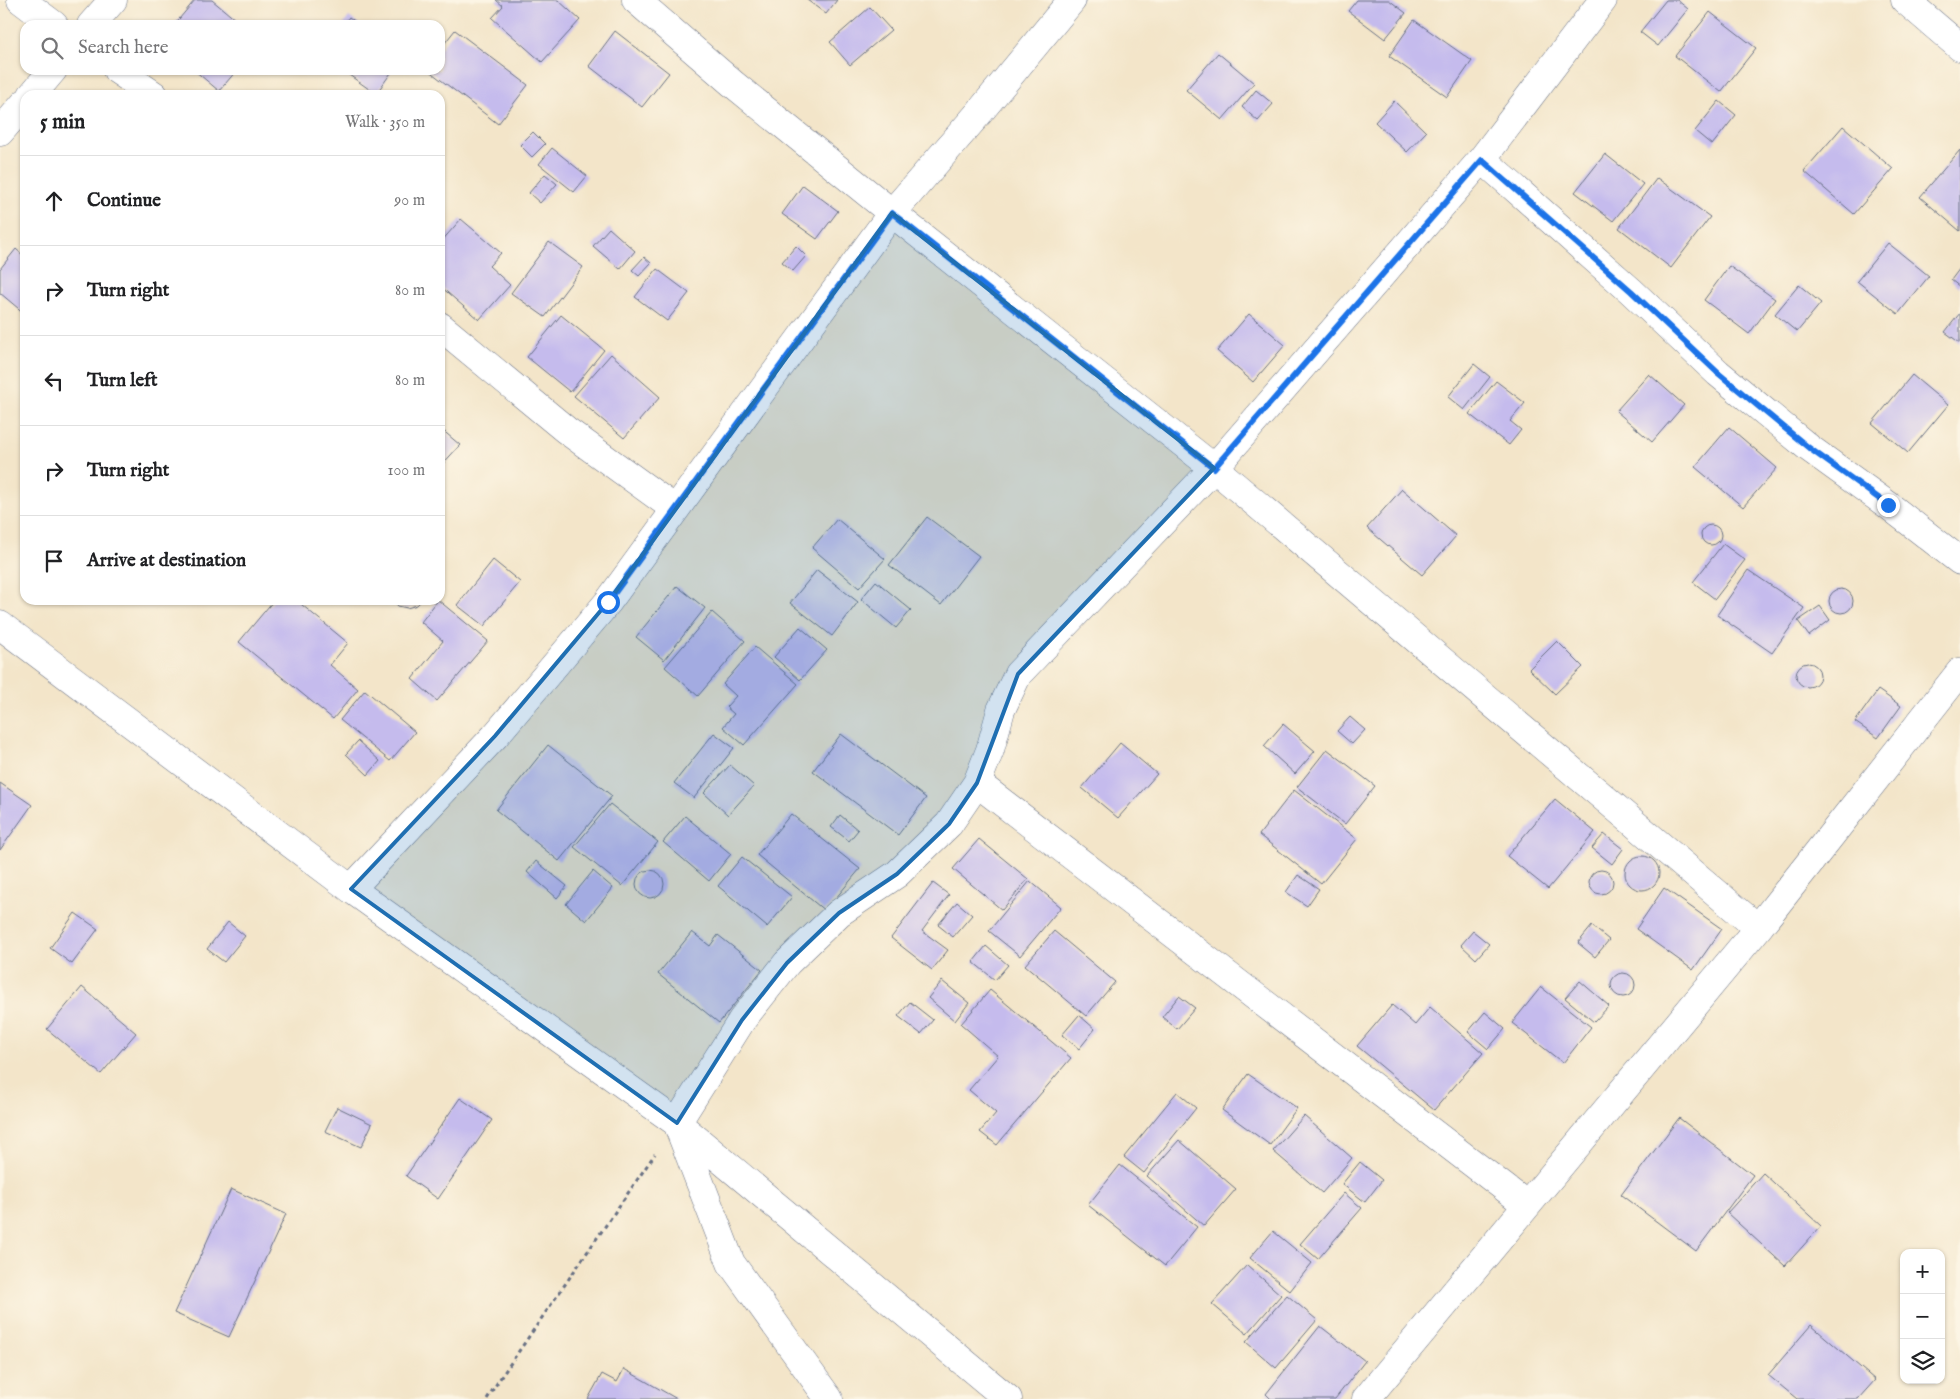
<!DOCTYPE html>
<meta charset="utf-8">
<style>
body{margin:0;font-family:"IM FELL English",serif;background:#f2f2f2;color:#202124}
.controls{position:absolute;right:15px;bottom:15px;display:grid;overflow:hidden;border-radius:10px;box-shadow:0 1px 4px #0004}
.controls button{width:45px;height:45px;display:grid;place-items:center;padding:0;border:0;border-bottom:1px solid #e0e0e0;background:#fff;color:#202124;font:25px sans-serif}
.stop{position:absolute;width:15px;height:15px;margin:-11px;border:4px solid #1a73e8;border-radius:50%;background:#fff}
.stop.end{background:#1a73e8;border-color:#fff;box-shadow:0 1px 5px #0008}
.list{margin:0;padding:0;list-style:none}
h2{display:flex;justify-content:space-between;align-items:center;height:65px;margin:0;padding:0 20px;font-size:21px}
h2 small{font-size:16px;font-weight:400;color:#757577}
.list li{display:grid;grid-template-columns:32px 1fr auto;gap:15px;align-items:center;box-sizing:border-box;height:90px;padding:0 20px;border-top:1px solid #e0e0e0}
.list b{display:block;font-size:19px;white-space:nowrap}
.list em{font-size:16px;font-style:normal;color:#757577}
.icon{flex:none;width:28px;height:28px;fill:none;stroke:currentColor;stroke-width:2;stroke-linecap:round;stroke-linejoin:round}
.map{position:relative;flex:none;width:1960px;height:1399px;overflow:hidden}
.search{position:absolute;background:#fff;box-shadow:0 1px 4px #0004;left:20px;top:20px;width:425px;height:55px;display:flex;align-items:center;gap:12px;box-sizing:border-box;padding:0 18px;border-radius:15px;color:#757577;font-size:19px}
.panel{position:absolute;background:#fff;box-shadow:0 1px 4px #0004;left:20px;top:90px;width:425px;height:515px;border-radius:15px}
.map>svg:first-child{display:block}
.building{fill:#c5bbed}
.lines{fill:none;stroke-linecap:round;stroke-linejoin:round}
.minor-casing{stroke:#676f83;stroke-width:29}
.path{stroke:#676f83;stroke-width:3;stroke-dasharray:4 4;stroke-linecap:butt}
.minor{stroke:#fff;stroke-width:28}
.route{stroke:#1a73e8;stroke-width:6}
.marked{fill:#1f6fb2;fill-opacity:0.2;stroke:#1f6fb2;stroke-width:4;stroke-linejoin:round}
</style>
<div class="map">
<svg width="1960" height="1399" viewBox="0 0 1960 1399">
<rect width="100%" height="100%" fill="#fcf5e5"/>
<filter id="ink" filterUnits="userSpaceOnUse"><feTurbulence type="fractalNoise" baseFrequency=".02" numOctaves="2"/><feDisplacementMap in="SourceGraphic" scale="10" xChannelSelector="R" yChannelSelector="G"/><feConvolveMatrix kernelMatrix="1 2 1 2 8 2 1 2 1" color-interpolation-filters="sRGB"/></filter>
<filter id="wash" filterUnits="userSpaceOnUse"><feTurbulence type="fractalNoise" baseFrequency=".0096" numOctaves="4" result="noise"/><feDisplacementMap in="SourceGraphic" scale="20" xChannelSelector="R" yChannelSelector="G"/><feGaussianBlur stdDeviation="1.12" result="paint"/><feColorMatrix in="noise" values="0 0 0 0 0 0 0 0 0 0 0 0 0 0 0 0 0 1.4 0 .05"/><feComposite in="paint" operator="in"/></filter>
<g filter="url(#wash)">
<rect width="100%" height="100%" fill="#f3e5c9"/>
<g id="blocks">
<path class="building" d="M195,0h17l30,25h-68z
M496,0h62l22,20 -38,42 -50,-44 11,-12z
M807,0h30l-11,14z
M1357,0h32l17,13 -21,26 -37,-28z
M1666,0h11l11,9 -30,37 -18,-14z
M870,7l21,23 -41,35 -20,-23z
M1710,12l46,36 -35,44 -46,-36z
M349,17l11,8h-17z
M1414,20l58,41 -25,36 -58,-41z
M455,30l73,55 -30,39 -70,-54h12v-21z
M615,31l54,42 -27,34 -53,-41z
M1218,53l36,30 -32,37 -36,-30z
M194,70h43l-18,21z
M342,70h51l-17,24z
M1256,90l17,14 -15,17 -16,-14z
M1394,101l32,31 -19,20 -32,-30z
M1719,101l17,14 -24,30 -17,-14z
M1843,126l50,43 -39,45 -50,-43z
M533,132l12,12 -13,13 -12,-12z
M552,148l35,28 -13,16 -35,-28z
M1960,150v81l-40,-34z
M1605,154l38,30 -30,37 -38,-29z
M545,174l12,10 -17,19 -11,-10z
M1657,178l53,39 -39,51 -52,-40z
M803,185l35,26 -21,28 -35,-25z
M461,219l40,34 -12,13 21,19 -31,35 -39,-34v-43z
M609,228l26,23 -15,18 -27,-23z
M549,242l34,25 -38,50 -34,-24z
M1888,243l41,33 -31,38 -41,-33z
M796,246l10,10 -13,15 -11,-9z
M16,249l9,8v57l-25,-21v-24z
M644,257l7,6 -12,13 -7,-6z
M1729,266l46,33 -26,35 -45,-34z
M1960,268v19l-9,-7z
M657,269l32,24 -22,28 -32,-24z
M1799,285l22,18 -24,29 -22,-18z
M1960,313v30l-15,-11z
M1249,314l36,31 -32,37 -36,-31z
M561,315l43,35 -34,42 -43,-35z
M611,354l49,43 -36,41 -50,-42z
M1474,364l16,13 -26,33 -16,-13z
M1649,374l35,31 -32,37 -36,-31z
M1912,375l36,30 -40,48 -36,-30z
M1496,381l29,22 -15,18 11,9 -12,15 -40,-31z
M1729,427l48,41 -34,39 -48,-40z
M440,428l20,17 -20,22z
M1402,489l54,47 -34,39 -55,-47z
M927,517l52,39 -38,49 -52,-40z
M837,519l48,40 -26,29 -47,-40z
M1701 535a10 10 0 1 1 20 0a10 10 0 1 1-20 0Z
M1723,544l22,16 -30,39 -22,-17z
M493,560l27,22 -36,44 -27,-21z
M817,570l41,32 -26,34 -42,-33z
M1748,570l56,38 -32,45 -55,-38z
M876,581l35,29 -15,18 -35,-29z
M677,586l28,22 -41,52 -28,-23z
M1829 601a12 12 0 1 1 24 0a12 12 0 1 1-24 0Z
M274,600h22l52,43 -18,22 28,24 -25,30 -94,-77z
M392,600h30l-5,5 -10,3 -9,-2z
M438,600l50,41 -51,60 -25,-22 31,-38 -22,-19z
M1820,606l10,14 -21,16 -11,-15z
M712,612l33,29 -47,55 -33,-29z
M800,627l27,23 -27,30 -26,-23z
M1557,641l26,26 -28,27 -26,-25z
M755,647l43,37 -54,61 -21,-18 11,-13 -8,-7 10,-11 -13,-12z
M1796 675a12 12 0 1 1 24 0a12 12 0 1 1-24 0Z
M365,690l50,42 -25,29 -50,-41z
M1878,690l23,16 -23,32 -23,-16z
M1350,717l15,13 -13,14 -15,-13z
M1283,724l32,27 -20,23 -31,-28z
M714,733l20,15 -40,50 -20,-15z
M841,734l85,64 -28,37 -85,-64z
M358,741l22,20 -12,14 -22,-21z
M1120,743l37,31 -39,44 -36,-30z
M548,745l64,51 -53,65 -63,-51z
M1327,749l48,37 -30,38 -48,-37z
M730,765l24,21 -26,29 -24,-22z
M0,783l32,22 -32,45z
M1294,790l63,49 -36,45 -62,-49z
M1555,799l40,33 -47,57 -41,-33z
M610,804l48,38 -36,44 -48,-39z
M791,814l69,55 -35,42 -68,-56z
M840,815l18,15 -9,11 -18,-14z
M685,816l46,38 -22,27 -46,-39z
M1604,834l19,15 -11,15 -20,-16z
M979,839l49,40 -26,31 -49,-41z
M1625 873a17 17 0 1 1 34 0a17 17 0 1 1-34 0Z
M742,857l50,40 -25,30 -49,-41z
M536,861l31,25 -10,12 -30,-26z
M1589 882a12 12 0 1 1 24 0a12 12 0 1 1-24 0Z
M636 884a14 14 0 1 1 28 0a14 14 0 1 1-28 0Z
M593,871l20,17 -27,33 -20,-17z
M1298,875l21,14 -12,17 -21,-14z
M1030,881l31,26 -41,49 -31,-25z
M933,883l16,12 -27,36 26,19 -16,20 -41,-32z
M1664,888l58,41 -29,41 -57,-41z
M957,902l15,13 -19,22 -15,-12z
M75,913l23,16 -26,35 -22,-16z
M228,922l17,14 -21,26 -17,-13z
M1592,926l17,14 -14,17 -17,-14z
M1054,931l61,51 -29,34 -61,-51z
M1473,931l16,13 -13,15 -15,-14z
M692,932l18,14 8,-11 44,35 -43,53 -61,-49z
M986,946l22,19 -13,15 -22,-18z
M1611 985a12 12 0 1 1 24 0a12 12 0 1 1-24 0Z
M942,981l27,22 -14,18 -27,-23z
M1580,981l29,25 -15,16 -29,-24z
M82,987l54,46 -35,41 -54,-45z
M1541,987l50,40 -28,36 -51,-40z
M990,990l81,68 -74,87 -17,-13 16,-19 -27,-23 29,-34 -37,-32z
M1179,996l16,12 -18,21 -15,-12z
M910,1002l23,18 -12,14 -23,-18z
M1392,1005l23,20 15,-18 53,46 -49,57 -77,-64z
M1485,1012l20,17 -17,20 -20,-17z
M1079,1015l16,14 -16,20 -17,-14z
M1248,1074l49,34 -27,37 -48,-35z
M1177,1092l19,16 -52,65 -20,-16z
M460,1098l32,22 -54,79 -32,-23z
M337,1107l35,17 -11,23 -36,-16z
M1304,1116l48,42 -30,35 -49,-42z
M1679,1118l74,57 -57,76 -75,-56z
M1179,1140l57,49 -32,37 -57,-50z
M1360,1162l22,18 -17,22 -23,-18z
M1120,1165l77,62 -32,39 -77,-61z
M1763,1173l58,53 -36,40 -58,-53z
M231,1189l55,25 -57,123 -55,-24z
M1344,1193l18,15 -44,51 -18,-15z
M1273,1231l39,32 -22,28 -40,-33z
M1247,1265l34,30 -34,39 -35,-30z
M1287,1295l30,25 -41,48 -30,-26z
M1811,1325l64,55 -17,19h-61l-29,-24z
M1320,1326l45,35 -30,38h-64l-5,-5z
M624,1369l53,30h-89l14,-25 15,8z"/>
</g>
</g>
<g filter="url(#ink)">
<use href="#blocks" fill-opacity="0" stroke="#676f83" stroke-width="1"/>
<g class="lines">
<g class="minor-casing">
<path id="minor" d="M21,0l33,25
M636,0l96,83 160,130 322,255 544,460
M1905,0l55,47
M91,25l22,-25
M117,70l37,25
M32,95l21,-25
M0,132l25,-29
M1482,159l149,132 87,82 91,75 79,57 72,56
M440,326l126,104 109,79
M0,625l351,264 326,234 331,276
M977,783l550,422
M351,889l144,-153 113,-134 284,-389 86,-99 94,-114
M829,1399l-98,-136 -54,-140 65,-103 45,-57 52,-50 58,-39 52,-50 28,-41 13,-33 11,-40 17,-36 196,-206 268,-309 121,-159
M1366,1399l392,-471 202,-256"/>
</g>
<path class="path" d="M487,1399l12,-19 156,-226"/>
<use href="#minor" class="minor"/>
</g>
</g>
<g class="lines" filter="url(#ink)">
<path class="route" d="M608,602l284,-389 322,255 268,-308 149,131 87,82 91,75 79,57"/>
</g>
<path class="marked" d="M892,213l322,255 -196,206 -41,109 -28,41 -52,50 -58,39 -52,50 -45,57 -65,103 -326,-234 144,-153 113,-134z"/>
</svg>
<div class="controls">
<button>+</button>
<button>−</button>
<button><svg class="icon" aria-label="layers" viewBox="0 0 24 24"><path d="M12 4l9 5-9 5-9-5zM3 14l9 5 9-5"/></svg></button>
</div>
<div class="stop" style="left:608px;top:602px"></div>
<div class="stop end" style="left:1888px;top:505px"></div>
<div class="search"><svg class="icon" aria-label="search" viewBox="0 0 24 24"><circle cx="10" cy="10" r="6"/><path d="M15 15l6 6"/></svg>Search here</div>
<section class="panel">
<h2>5 min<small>Walk · 350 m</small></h2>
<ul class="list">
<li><svg class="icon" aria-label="ahead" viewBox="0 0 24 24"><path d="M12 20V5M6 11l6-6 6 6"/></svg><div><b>Continue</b></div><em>90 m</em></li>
<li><svg class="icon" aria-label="right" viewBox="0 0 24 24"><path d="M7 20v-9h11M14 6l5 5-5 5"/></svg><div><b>Turn right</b></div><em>80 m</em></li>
<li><svg class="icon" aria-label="left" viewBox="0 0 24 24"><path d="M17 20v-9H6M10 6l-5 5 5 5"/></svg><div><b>Turn left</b></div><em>80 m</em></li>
<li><svg class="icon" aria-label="right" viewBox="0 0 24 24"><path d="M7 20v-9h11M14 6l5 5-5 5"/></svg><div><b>Turn right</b></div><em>100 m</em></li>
<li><svg class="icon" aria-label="arrive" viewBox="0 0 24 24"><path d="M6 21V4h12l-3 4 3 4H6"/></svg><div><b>Arrive at destination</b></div></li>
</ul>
</section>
</div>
